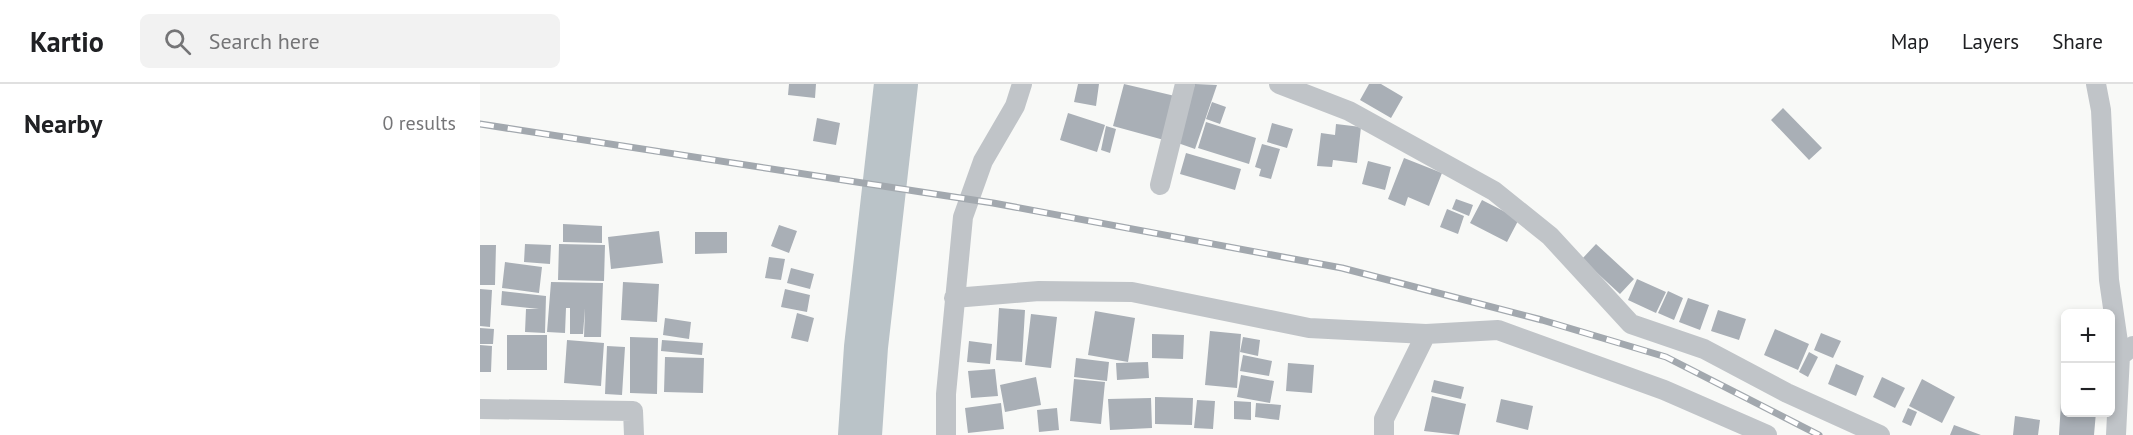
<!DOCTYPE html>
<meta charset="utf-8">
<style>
body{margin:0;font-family:"PT Sans",sans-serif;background:#f2f2f2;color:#202124}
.controls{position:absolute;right:18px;bottom:18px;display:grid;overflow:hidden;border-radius:9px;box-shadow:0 3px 9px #0003}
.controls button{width:54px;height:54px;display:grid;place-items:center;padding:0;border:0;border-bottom:2px solid #e0e0e0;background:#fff;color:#202124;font:30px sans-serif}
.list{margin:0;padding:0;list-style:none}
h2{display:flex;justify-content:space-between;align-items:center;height:78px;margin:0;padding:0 24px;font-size:26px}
h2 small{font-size:20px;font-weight:400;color:#757577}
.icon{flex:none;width:33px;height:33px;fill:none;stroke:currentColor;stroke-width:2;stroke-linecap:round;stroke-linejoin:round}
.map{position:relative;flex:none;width:1653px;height:351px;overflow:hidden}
header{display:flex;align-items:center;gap:36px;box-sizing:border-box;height:84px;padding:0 30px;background:#fff;border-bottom:2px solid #e0e0e0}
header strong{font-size:28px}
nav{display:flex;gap:33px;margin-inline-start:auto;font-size:21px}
.search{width:420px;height:54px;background:#f2f2f2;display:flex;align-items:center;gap:15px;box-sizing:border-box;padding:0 21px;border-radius:9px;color:#757577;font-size:22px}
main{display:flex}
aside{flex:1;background:#fff}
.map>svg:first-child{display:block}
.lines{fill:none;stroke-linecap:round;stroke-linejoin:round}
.river{stroke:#bac3c8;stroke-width:44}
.building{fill:#a9afb6}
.street{stroke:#c0c4c8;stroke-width:20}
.rail-casing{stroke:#a2a8ae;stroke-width:7}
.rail{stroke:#fff;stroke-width:4.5;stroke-dasharray:14;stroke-linecap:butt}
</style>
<header>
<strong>Kartio</strong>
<div class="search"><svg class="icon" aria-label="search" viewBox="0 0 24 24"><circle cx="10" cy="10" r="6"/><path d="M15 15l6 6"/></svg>Search here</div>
<nav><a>Map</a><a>Layers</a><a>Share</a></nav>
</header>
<main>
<aside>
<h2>Nearby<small>0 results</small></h2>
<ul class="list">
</ul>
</aside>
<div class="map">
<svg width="1653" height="351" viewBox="0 0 1653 351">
<rect width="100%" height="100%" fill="#f8f9f7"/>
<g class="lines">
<path class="river" d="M380,351l6,-88 30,-263"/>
</g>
<path class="building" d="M309,0h27l-1,14 -27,-3z
M598,0h21l-3,22 -22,-4z
M644,0l51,12 -11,44 -51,-14z
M715,0l22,1 -22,64 -20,-7z
M889,0h12l22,13 -12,21 -31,-18z
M732,18l14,5 -6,17 -14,-5z
M1303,24l39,40 -13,12 -38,-40z
M588,29l37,12 -8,27 -37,-12z
M337,34l23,5 -4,22 -23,-4z
M726,38l50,16 -7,26 -51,-16z
M792,39l21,6 -6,19 -20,-6z
M856,40l25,3 -4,36 -24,-3 -1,7 -15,-1 4,-33 14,2z
M626,42l10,3 -6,24 -9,-3z
M782,60l18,5 -9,30 -12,-3 2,-7 -6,-2z
M706,69l55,16 -6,21 -55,-16z
M924,74l38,15 -13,33 -21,-9 -3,9 -17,-7z
M888,77l23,6 -6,23 -23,-6z
M976,115l17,6 -4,11 -17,-7z
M1002,116l37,19 -12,23 -37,-19z
M967,125l17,7 -6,18 -18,-7z
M83,140l39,2v17l-39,-1z
M299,141l18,6 -8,22 -18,-7z
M179,147l4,32 -52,6 -3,-32z
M215,148h32v21l-32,1z
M45,160l26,1 -1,19 -26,-2z
M79,160l46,1 -1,36 -46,-1z
M1116,160l38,35 -14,15 -38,-35z
M0,161h16l-1,40h-15z
M289,173l16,2 -4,21 -16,-2z
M25,178l37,5 -3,26 -37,-5z
M311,184l23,6 -4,15 -23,-6z
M1157,195l29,13 -10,21 -28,-13z
M71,198l52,1 -2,54h-17l1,-29 -2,26h-13v-26h-4l-1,25 -18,-1z
M143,198l36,2 -2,38 -36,-2z
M0,205l12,1 -2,37 -10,-1z
M305,205l25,6 -3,17 -26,-5z
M22,207l44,5 -1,37 -20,-1 1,-23h13l-38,-4z
M1188,207l15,7 -9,22 -16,-7z
M1208,214l21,7 -9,25 -21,-8z
M519,224l26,2 -3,52 -26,-2z
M1238,226l28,9 -7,21 -28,-9z
M615,227l40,7 -7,44 -40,-7z
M317,229l17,5 -6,24 -17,-4z
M551,230l26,3 -6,51 -26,-3z
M185,234l26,4 -2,17 -26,-4z
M0,244l14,1 -1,15h-13z
M1295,245l34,15 -11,26 -34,-15z
M730,247l31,3 -4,54 -32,-3z
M1341,249l20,8 -8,17 -19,-8z
M672,250l32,1 -1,24 -31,-1z
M27,251h40v35h-40z
M150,253l28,1 -1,56 -27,-1z
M763,253l17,3 -2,16 -18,-4z
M87,256l37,3 -3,43 -37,-3z
M182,256l41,3 -1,12 -41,-4z
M489,257l23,3 -2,20 -23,-2z
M0,261l12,1 -1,26h-11z
M127,262l18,1 -3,48 -17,-1z
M1329,268l9,5 -10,20 -9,-5z
M763,271l29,6 -3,15 -29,-5z
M185,273l39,1 -1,35 -39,-1z
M596,274l33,4 -2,19 -33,-4z
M668,278l1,16 -32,2 -1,-17z
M808,279l26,2 -2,28 -26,-2z
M1356,280l28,12 -8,20 -28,-12z
M515,285l3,27 -27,2 -3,-27z
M761,291l33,6 -4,22 -33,-6z
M556,293l5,28 -36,7 -5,-27z
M1402,293l23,11 -10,20 -22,-11z
M594,295l31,3 -4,42 -31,-3z
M1442,295l33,18 -13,26 -33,-17z
M954,296l30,7 -3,12 -30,-7z
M952,312l34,8 -7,31 -35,-4z
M675,313l38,1 -1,27 -37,-1z
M671,314l1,30 -42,2 -2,-31z
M1021,315l32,7 -5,24 -32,-8z
M717,316l18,1 -2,28 -19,-1z
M754,317l17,1v18l-17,-1z
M521,319l3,26 -36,4 -3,-25z
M776,319l25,2 -2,15 -24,-3z
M1581,319h5v9h30l-2,23h-35z
M577,324l2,22 -20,2 -2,-22z
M1428,324l9,4 -6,14 -9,-4z
M1535,332l25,4 -2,15h-25z
M1474,341l27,10h-31z"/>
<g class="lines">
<path class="street" d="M799,0l70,27 145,80 56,45 81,88 73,25 83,44 93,42
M1616,0l5,26 8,170 11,76
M680,101l25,-101
M474,214l85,-7 93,1 177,36 117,6
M0,325l153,2 1,24
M466,351v-41l17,-177 20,-56 32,-55 7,-22
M904,351v-16l42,-85 72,-4 166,60 103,45
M1636,351l4,-79 13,-10"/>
<g class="rail-casing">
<path id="rail" d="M0,40l513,79 349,65 200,52 124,37 153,78"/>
</g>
<use href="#rail" class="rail"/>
</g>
</svg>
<div class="controls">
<button>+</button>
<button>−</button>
</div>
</div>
</main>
